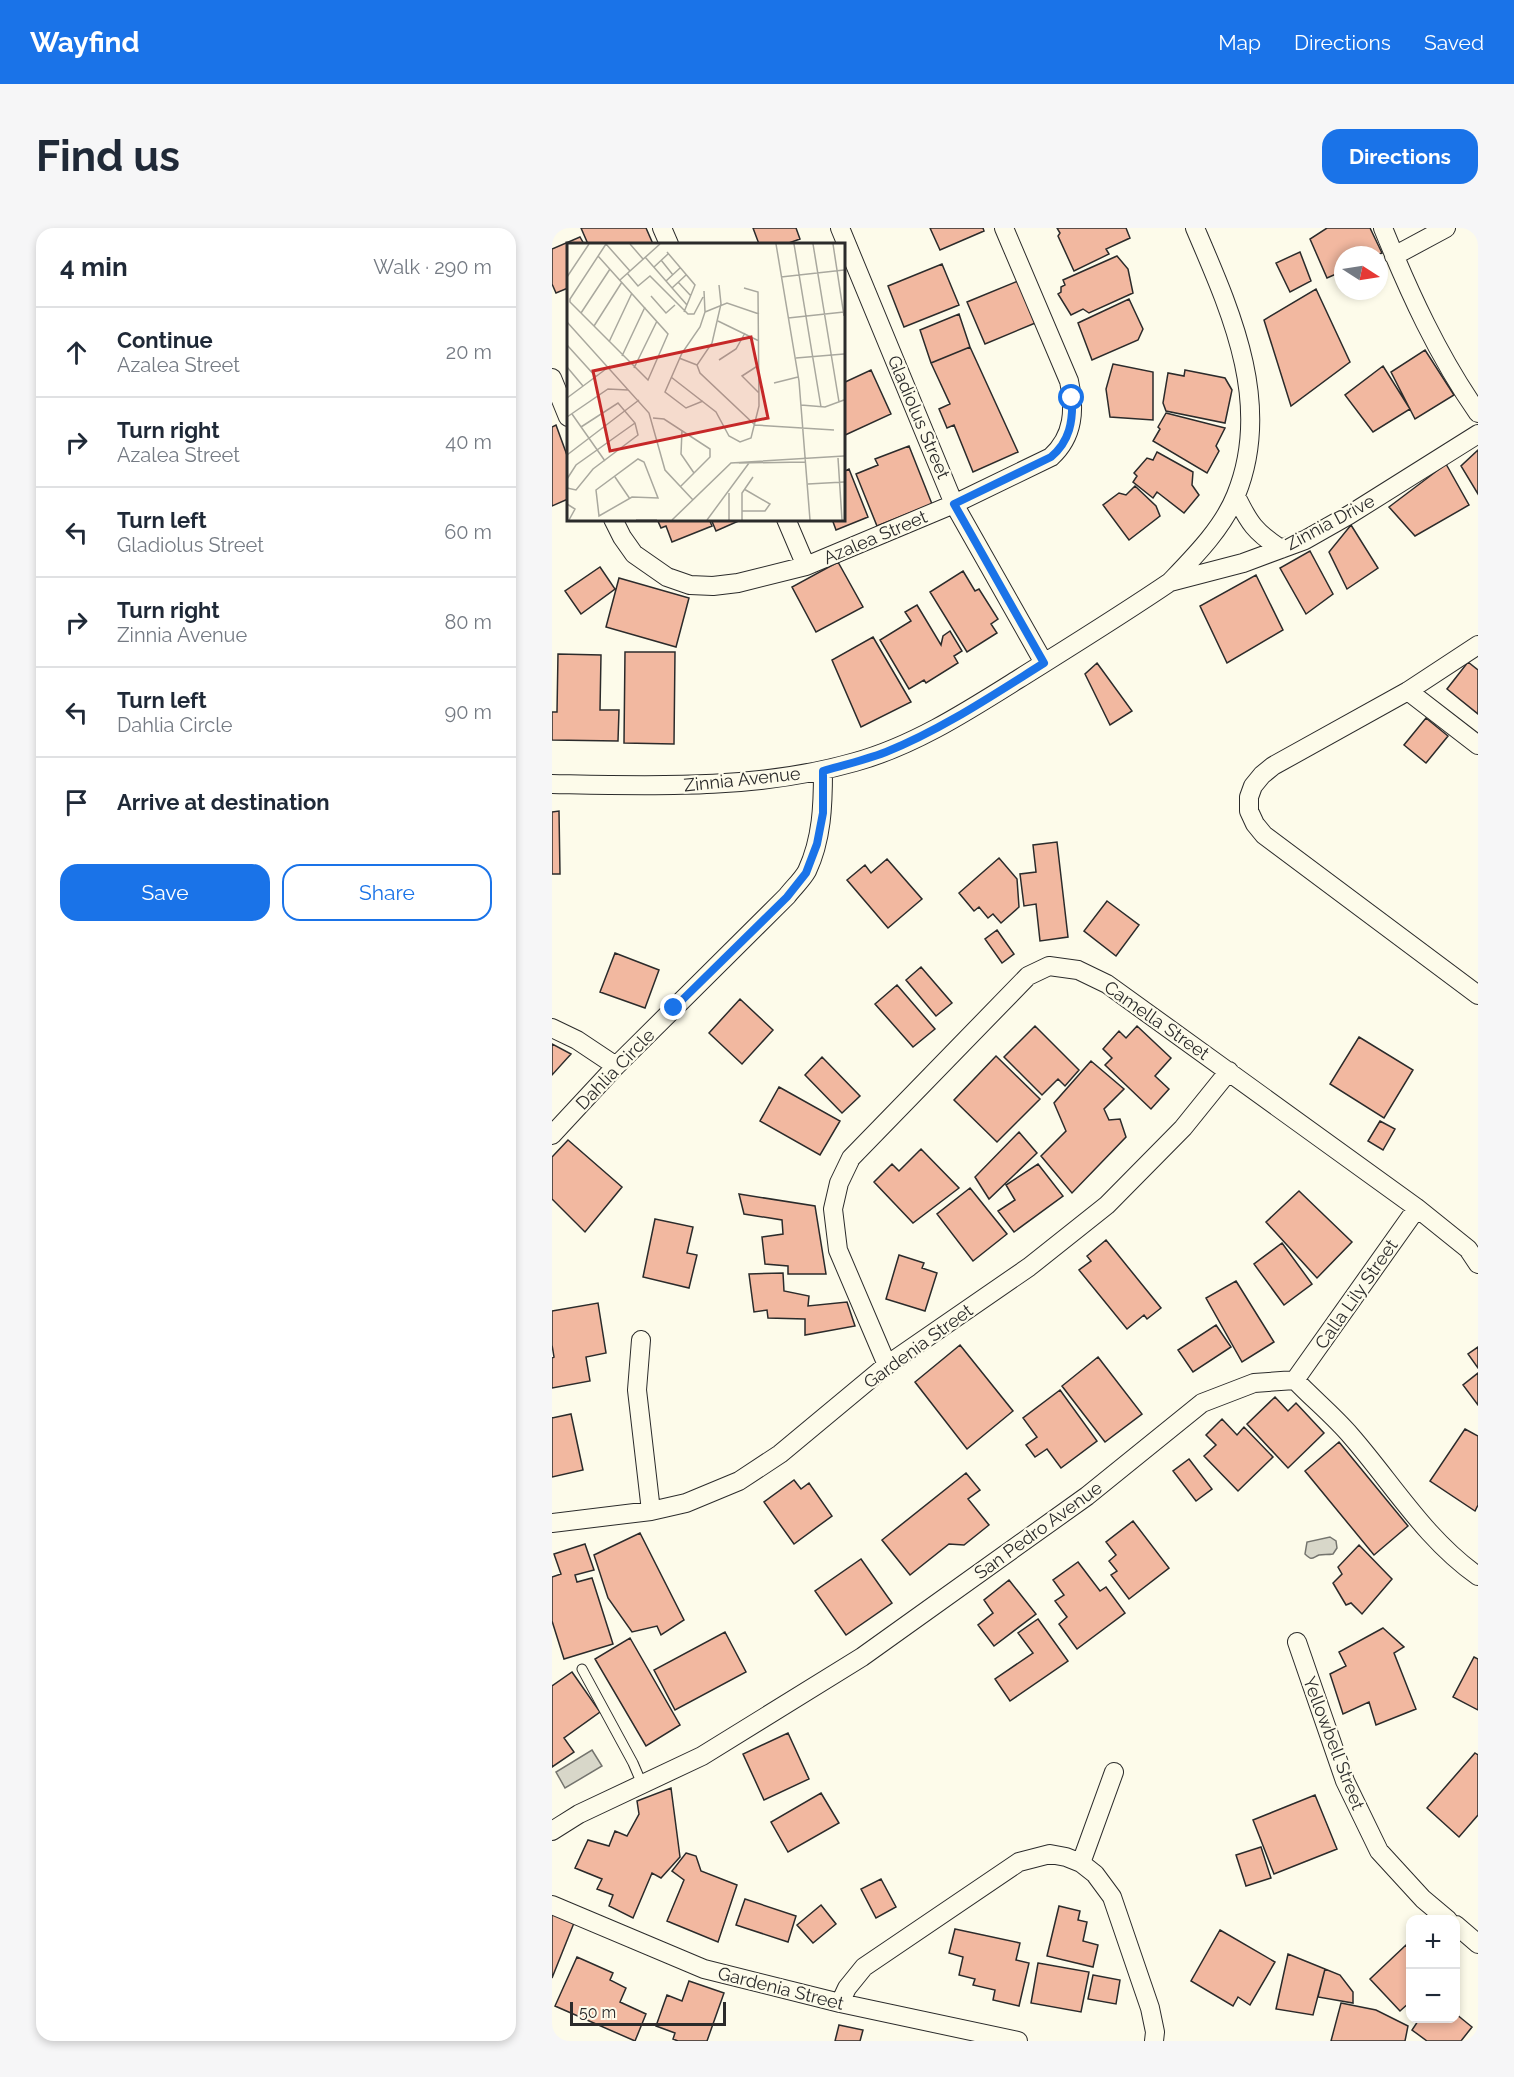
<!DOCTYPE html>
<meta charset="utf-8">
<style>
body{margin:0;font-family:Raleway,sans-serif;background:#f6f6f7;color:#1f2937}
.controls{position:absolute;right:18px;bottom:18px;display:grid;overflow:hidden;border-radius:12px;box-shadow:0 3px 9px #0003}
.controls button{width:54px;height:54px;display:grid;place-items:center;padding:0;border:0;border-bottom:2px solid #e0e1e3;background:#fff;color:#1f2937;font:30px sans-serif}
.compass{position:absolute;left:782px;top:18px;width:54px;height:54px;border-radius:50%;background:#fff;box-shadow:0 3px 9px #0003;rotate:102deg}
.scale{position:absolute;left:18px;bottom:15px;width:156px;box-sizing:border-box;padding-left:6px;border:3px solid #2b2b2b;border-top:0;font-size:16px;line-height:21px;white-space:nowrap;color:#2b2b2b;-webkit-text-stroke:4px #fdfbea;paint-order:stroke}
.stop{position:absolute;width:18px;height:18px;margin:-14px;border:4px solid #1a73e8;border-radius:50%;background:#fff}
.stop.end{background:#1a73e8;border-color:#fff;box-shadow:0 2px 6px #0008}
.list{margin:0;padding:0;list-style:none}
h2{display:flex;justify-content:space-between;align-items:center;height:78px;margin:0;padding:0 24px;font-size:26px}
h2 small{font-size:20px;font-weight:400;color:#747a83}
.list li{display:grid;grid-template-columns:39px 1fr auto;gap:18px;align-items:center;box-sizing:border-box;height:90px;padding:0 24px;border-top:2px solid #e0e1e3}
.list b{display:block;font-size:22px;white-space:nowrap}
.list p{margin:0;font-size:20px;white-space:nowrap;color:#747a83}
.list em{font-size:20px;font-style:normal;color:#747a83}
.actions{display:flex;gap:12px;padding:18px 24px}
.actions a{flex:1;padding:14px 0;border:2px solid #1a73e8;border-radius:18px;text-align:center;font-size:21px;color:#1a73e8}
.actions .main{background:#1a73e8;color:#fff}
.icon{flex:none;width:33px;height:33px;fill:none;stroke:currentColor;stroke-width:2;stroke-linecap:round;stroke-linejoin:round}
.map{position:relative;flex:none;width:926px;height:1813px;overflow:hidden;border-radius:18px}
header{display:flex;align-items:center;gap:36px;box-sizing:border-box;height:84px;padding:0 30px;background:#1a73e8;color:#fff}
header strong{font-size:28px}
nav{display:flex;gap:33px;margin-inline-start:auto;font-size:21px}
.intro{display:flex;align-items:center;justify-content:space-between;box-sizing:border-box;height:144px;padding:0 36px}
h1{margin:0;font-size:42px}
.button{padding:15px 27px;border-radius:18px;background:#1a73e8;color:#fff;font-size:21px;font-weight:700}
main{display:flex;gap:36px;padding:0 36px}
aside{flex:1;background:#fff;border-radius:18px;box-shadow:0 3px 9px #0003}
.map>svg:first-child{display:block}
.water{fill:#d8d7c9;stroke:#74746e;stroke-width:1.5}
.building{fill:#f2b8a0;stroke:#2b2b2b;stroke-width:1.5}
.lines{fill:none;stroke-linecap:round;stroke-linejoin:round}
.lane-casing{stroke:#2b2b2b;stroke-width:11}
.street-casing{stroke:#2b2b2b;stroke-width:20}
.lane{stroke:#fdfbea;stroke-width:9}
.street{stroke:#fdfbea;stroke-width:18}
.route{stroke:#1a73e8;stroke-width:8}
.labels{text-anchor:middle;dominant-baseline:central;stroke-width:4.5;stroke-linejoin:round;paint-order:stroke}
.street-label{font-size:18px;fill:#2b2b2b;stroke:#fdfbea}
.inset-road{fill:none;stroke:#a9a89e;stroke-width:1.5}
.view{fill:#c62828;fill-opacity:0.15;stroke:#c62828;stroke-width:3}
.inset-edge{fill:none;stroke:#2b2b2b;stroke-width:3}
</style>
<header>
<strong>Wayfind</strong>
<nav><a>Map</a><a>Directions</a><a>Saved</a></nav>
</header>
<div class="intro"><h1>Find us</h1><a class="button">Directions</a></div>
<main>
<aside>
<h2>4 min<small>Walk · 290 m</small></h2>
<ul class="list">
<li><svg class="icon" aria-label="ahead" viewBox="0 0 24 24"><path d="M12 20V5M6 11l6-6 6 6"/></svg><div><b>Continue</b><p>Azalea Street</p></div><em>20 m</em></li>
<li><svg class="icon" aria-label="right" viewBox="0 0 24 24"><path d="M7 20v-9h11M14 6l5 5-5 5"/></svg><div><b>Turn right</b><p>Azalea Street</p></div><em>40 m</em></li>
<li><svg class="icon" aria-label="left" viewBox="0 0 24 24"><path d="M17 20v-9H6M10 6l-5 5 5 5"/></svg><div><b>Turn left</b><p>Gladiolus Street</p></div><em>60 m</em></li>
<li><svg class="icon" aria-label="right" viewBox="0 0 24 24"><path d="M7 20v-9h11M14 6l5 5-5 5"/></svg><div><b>Turn right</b><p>Zinnia Avenue</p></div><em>80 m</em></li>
<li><svg class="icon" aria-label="left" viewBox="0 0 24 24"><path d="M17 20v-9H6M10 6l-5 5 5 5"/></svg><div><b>Turn left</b><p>Dahlia Circle</p></div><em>90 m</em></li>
<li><svg class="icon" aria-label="arrive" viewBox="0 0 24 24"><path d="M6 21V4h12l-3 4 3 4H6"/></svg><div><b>Arrive at destination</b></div></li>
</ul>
<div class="actions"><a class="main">Save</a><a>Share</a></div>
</aside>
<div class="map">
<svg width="926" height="1813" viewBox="0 0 926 1813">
<rect width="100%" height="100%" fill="#fdfbea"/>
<path class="water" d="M778,1309l6,4 1,7 -4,6c-5,1 -10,0 -14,1 -7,3 -7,6 -14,-1l2,-12z
M40,1522l10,16 -37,22 -9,-16z"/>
<path class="building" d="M29,0h65l7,16h-65z
M201,0h43l4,11 -14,5h-27z
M378,0h53l1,3 -44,19z
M505,0h69l4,10 -24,11 3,5 -35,17 -16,-35 2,-3z
M775,0h43l12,25 -6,2h-33v16l-16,7 -17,-39z
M28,9l4,7h-16v44l-12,5 -4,-9v-35z
M748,24l11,29 -21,11 -14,-29z
M565,28l11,13 5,24 -44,20 -6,-4 -12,6 -13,-21 3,-2v-5l4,-2 -2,-5z
M390,36l17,41 -55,22 -16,-41z
M471,51l17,42 -55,23 -18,-42z
M764,61l34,73 -59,44 -27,-86z
M577,71l14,30 -5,11 -46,20 -14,-37z
M407,86l11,33 -39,16 -11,-33z
M418,119l48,105 -45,20 -19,-47 -7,3 -8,-19 11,-5 -19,-41z
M873,122l29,45 -39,24 -24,-47z
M561,136l40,8v48l-43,-3 -4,-28z
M831,138l27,43 -37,23 -28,-37z
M319,142l20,44 -48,22v-53z
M633,142l40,8 7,12 -7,33 -59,-12 -3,-8 5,-30 16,3z
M614,185l59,15 -9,18 3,5 -12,22 -54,-32 7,-12 -2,-2z
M4,197l12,33v41l-16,7v-79z
M357,218l23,58 -55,22 -21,-52 22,-9 -3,-6z
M926,222v44l-17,-28z
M605,224l36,20 -1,13 7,10 -15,18 -27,-21 -4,6 -20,-16 4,-6 -3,-3 13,-15 6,2z
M894,236l23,41 -54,31 -26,-29z
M297,241l19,48 -32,13 -4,-11h11v-47z
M583,258l21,20 4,10 -31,24 -26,-35 16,-12 7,2z
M105,291h52l3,7 -40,16 -6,-16 -5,2z
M159,291h32l-27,12z
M799,297l27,43 -31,21 -18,-37z
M758,323l23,43 -27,20 -26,-46z
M286,334l25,45 -47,25 -24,-45z
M48,339l15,22 -34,25 -16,-23z
M411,343l12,20 4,-2 19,30 -7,5 6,9 -30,19 -37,-60z
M704,347l27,55 -56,33 -27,-57z
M67,350l70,20 -13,49 -70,-20z
M365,377l24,40 2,-9 7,-5 12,20 -8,5 4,7 -32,20 -2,-3 -15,9 -29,-49 31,-19 -6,-9z
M321,409l38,65 -50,25 -29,-67z
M73,424h50l-1,92 -50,-1z
M6,426l43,1 -1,55h19l-1,31 -66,-1v-28h5z
M916,434l10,8v44l-31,-25z
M545,435l35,48 -22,14 -25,-51z
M874,490l22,18 -22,27 -22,-18z
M7,583l1,63h-8v-62z
M505,614l11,95 -28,4 -4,-37 -12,2 -4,-32 16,-2 -3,-27z
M447,630l18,21 2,28 -18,16 -8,-9 -5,4 -9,-11 -5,4 -15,-18z
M335,631l35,40 -34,29 -41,-48 18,-15 6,8z
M555,673l32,24 -23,31 -32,-25z
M445,702l17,24 -12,9 -17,-24z
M63,725l44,17 -14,38 -45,-16z
M369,739l31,36 -16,13 -30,-36z
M345,757l38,44 -22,18 -38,-43z
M188,771l33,31 -31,34 -33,-31z
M483,798l44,44 -14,16 -7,-7 -16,16 -38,-38z
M585,798l34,32 -16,18 14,13 -18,20 -46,-44 7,-7 -9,-9 16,-18 7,7z
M807,809l54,33 -29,48 -54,-34z
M0,816l19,10 -19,21z
M444,828l44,43 -43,43 -43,-42z
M270,829l38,39 -18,17 -37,-38z
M539,833l33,28 -20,20 5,11 11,-1 6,18 -54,56 -31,-37 25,-25 -12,-28z
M227,859l61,34 -20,34 -60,-34z
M828,893l15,8 -12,21 -15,-9z
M467,904l18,21 -48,46 -14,-22z
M16,912l54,47 -37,45 -33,-33v-42z
M369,921l38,39 -46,35 -39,-41 18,-18 7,7z
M486,936l25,32 -49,36 -16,-21 17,-11 -9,-15z
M418,960l37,46 -34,27 -36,-47z
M747,963l53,51 -35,36 -51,-56z
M187,966l76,12 11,68h-38v-8l-23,-2 -3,-27 21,-3 -1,-14 -38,-6z
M103,991l38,8 -6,26 10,2 -8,33 -46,-11z
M554,1012l55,68 -14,11 -3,-4 -17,14 -48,-59 12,-9 -4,-5z
M730,1015l30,41 -28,21 -30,-41z
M347,1027l25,8 -2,5 15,5 -12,38 -39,-12z
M231,1045l1,18 25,5 -1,10 39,-4 8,24 -50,9v-16l-37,-1 -1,-8 -13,2 -5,-38z
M684,1053l38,61 -32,20 -36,-64z
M46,1075l8,50 -20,4 4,24 -38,7v-30l2,-1 -2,-12v-34z
M664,1097l15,22 -38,25 -15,-22z
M408,1117l53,66 -46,38 -52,-67z
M926,1119v21l-10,-14z
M546,1129l44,57 -37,28 -43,-56z
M926,1145v32l-15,-20z
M508,1162l37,51 -36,27 -14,-19 -12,8 -9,-12 11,-8 -14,-19z
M723,1169l13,14 8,-8 28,30 -36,35 -41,-44z
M19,1186l12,56 -31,7v-60v1z
M670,1191l15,16 7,-8 29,30 -35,34 -34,-35 12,-11 -10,-10z
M913,1201l13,7v69l-3,6 -45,-30z
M787,1214l69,84 -34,29 -69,-84z
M637,1231l23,30 -16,12 -23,-30z
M414,1245l14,17 -12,9 21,26 -25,20 -15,-1 -39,31 -28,-35z
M242,1252l7,9 8,-6 23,33 -38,28 -30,-42z
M581,1293l36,47 -40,31 -18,-24 6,-4 -8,-10 7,-6 -10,-13z
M88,1305l44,87 -23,15 -4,-9 -25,6 -24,-34 -14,-43z
M33,1316l9,26 -19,5 2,7 15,-4 21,66 -49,15 -12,-38v-44l9,-3 -7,-20z
M807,1317l33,34 -30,35 -11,-11 -5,2 -13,-22 9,-9 -4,-7z
M309,1331l31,44 -46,32 -31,-44z
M526,1334l22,29 6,-4 19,26 -48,36 -18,-25 8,-7 -12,-16 9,-6 -11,-15z
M457,1352l27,34 -42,32 -16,-21 15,-12 -9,-13z
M486,1391l30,42 -58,40 -15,-22 38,-26 -15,-20z
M831,1400l21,19 -10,6 22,56 -40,16 -7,-23 -26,12 -13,-40 16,-8 -7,-14z
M173,1404l21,40 -71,38 -21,-40z
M78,1410l50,87 -34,21 -51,-87z
M922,1429l4,2v51l-25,-13z
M20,1444l28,40 -36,26 10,14 -22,15v-81z
M236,1505l21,46 -45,21 -21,-46z
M923,1525l3,2v60l-19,22 -32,-29z
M119,1560l9,69 -19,21 -9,-5 -19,45 -24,-12 4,-11 -16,-6 5,-10 -27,-11 13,-28 21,6 6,-15 12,5 12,-22 -2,-13z
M269,1565l18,30 -51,29 -17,-30z
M763,1567l22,54 -63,25 -21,-54z
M709,1619l10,31 -25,8 -10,-31z
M134,1625l10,3 5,15 36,14 -19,57 -51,-21 17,-41 -12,-9z
M329,1651l15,28 -20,11 -15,-29z
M193,1671l51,17 -8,26 -52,-17z
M269,1677l15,19 -23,19 -16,-18z
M507,1678l21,5 -2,9 9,2 -4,19 15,4 -5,22 -46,-11z
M0,1686l22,9 -22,55z
M403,1701l65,14 -4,17 13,3 -10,43 -26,-6 2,-10 -22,-5 2,-6 -16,-4 4,-18 -14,-4z
M668,1702l55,32 -25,43 -12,-8 -5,9 -42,-25z
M854,1717l4,4v53l-10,9 -30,-32z
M736,1726l37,15 -12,46 -37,-6z
M25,1729l36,16 -3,7 16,8 -6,14 26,12 -11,27 -80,-35z
M486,1735l51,9 -8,40 -50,-9z
M773,1741l15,6 13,17v11l-35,-6z
M541,1747l27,5 -4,24 -28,-5z
M137,1753l35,12 -17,48h-29l-5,-2 2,-6 -19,-7 11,-31 15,6z
M789,1775l35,7 32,16 -3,15h-74z
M904,1786l16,13 -11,14h-34l-15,-11 8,-12h36z
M287,1797l24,5 -3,11h-25z"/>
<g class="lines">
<g class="lane-casing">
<path id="lane" d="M30,1441l51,94 9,21"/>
</g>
<g class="street-casing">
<path id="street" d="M110,0l7,16
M288,0l114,276 90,159
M831,0c26,64 55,128 95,185
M842,28l52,-28
M0,150l16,39
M684,268c13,27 19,36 45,53
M61,291l9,18 12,17 33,23 23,8 23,1 25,-3 68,-17 148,-62 97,-47c23,-21 24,-48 18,-76l-65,-153
M234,291l20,47
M618,354l73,-19 62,-23 44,-25 129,-81
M926,417l-70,46 -135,75 -11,9 -9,11 -4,11v14l6,13 9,11 214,160
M856,463l70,54
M0,556c101,2 205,6 303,-22 58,-16 111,-50 162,-82 51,-32 103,-64 153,-98 24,-25 53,-54 66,-87 37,-91 -5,-183 -41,-267
M0,800l25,12 39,26
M0,907l64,-69 171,-170c6,-8 15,-16 20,-25 15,-32 16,-66 16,-100
M89,1112l-4,50 14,121
M335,1137l-49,-115 -5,-41 6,-26 12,-25 177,-182 21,-10 29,4 29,14 310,224 51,41 10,15
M743,1152l122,-172
M0,1295l99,-12 35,-8 53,-22 41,-27 107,-89 142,-98 78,-62 76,-77 46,-57
M745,1414l48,139 34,70 44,48 25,21
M0,1603l27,-17 123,-58 160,-99 225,-161 115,-93 52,-20 41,-3c18,19 39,36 56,56 41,47 75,104 127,140
M529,1635l33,-91
M0,1677l152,64 136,34 178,38
M904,1697l22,19
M288,1775l7,-15 17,-21 155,-105 31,-8 16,3 15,6 14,11 17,23 38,111 5,24 -1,9"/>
</g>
<use href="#lane" class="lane"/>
<use href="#street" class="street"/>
</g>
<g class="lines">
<path class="route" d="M122,780l113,-111 19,-24 11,-29 6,-31v-42c21,-6 42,-11 63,-19 55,-22 107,-57 158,-89l-90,-159 97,-47c19,-16 22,-36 21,-59"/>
</g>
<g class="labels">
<g class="street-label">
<text transform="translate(367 189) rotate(67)">Gladiolus Street</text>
<text transform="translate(778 294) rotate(-28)">Zinnia Drive</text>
<text transform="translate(323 309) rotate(-23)">Azalea Street</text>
<text transform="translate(190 551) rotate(-6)">Zinnia Avenue</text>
<text transform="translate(605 792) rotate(35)">Camella Street</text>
<text transform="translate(63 841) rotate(-46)">Dahlia Circle</text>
<text transform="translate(804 1066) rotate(-55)">Calla Lily Street</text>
<text transform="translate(366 1118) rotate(-36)">Gardenia Street</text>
<text transform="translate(486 1302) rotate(-36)">San Pedro Avenue</text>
<text transform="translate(782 1515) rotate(69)">Yellowbell Street</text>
<text transform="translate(229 1760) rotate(14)">Gardenia Street</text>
</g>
</g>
<g transform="translate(15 15)">
<rect width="278" height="278" fill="#fdfbea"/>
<path class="inset-road" d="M39,1l24,27M63,1l13,15M209,1l23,137 11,139M227,1l27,163M246,1l26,158M266,1l11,72M100,9l28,33 -11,27M31,13l70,78 -20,46 -78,-78v-3l36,-55M78,14l42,48M94,17l12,15M87,24l14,-13M60,30l11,13 12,-10 38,38h6l9,-17M0,34l22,-33M214,34l63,-7M53,37l40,-36M99,38l14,-13M111,39l13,14M152,42l2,19 -9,39 -15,22 3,8 55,52 79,5M105,45l14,-13M84,53l15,17 9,-8M138,69l22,-9 32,11M14,70l29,-44M221,75l56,-6M151,78l41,20M0,79l82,91 16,57 28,30M27,83l28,-44M42,99l23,-49M0,102l29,32M55,113l23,-49M112,115l18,7M229,115l48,-4M152,117l17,-11 9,-16M192,122l-17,11 17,17M0,124l16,19M67,125l23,-47M104,134l45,35 13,24 11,6 11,-4 8,-32 -1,-114 -14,-4M207,140l24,-6M0,155l43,-32M136,158l-17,7 -21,-16 17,-39 18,-26 5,-15 -1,-21M234,162l24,2 19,-7M5,171l33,47M0,174l41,-28 20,1M86,175l11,1 46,30v8l-30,30M115,187l-1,24 13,19M0,212l72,-55M271,215l4,62M71,216l6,3 14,36 -26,-1 -33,19 -3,-26zM172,220l66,-1M48,234l15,22M0,236l9,-14 59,-42M241,241l36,-2M0,245l9,2 17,-21 45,-34 -3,-12 -17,-20 -37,24M0,261l8,5 -6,11M175,268h23l5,-7 -26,-15M69,277h21M105,277l59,-57 113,-7M140,277l42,-57M162,277v-27M175,277v-27l11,-16"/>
<path class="view" d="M184,94l17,81 -158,33 -17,-80z"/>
<rect width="278" height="278" class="inset-edge"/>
</g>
</svg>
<div class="controls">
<button>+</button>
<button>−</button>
</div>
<svg class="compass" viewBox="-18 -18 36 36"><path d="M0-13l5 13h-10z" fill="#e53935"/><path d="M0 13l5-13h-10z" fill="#747a83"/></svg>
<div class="scale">50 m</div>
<div class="stop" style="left:520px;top:170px"></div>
<div class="stop end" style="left:122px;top:780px"></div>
</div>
</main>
